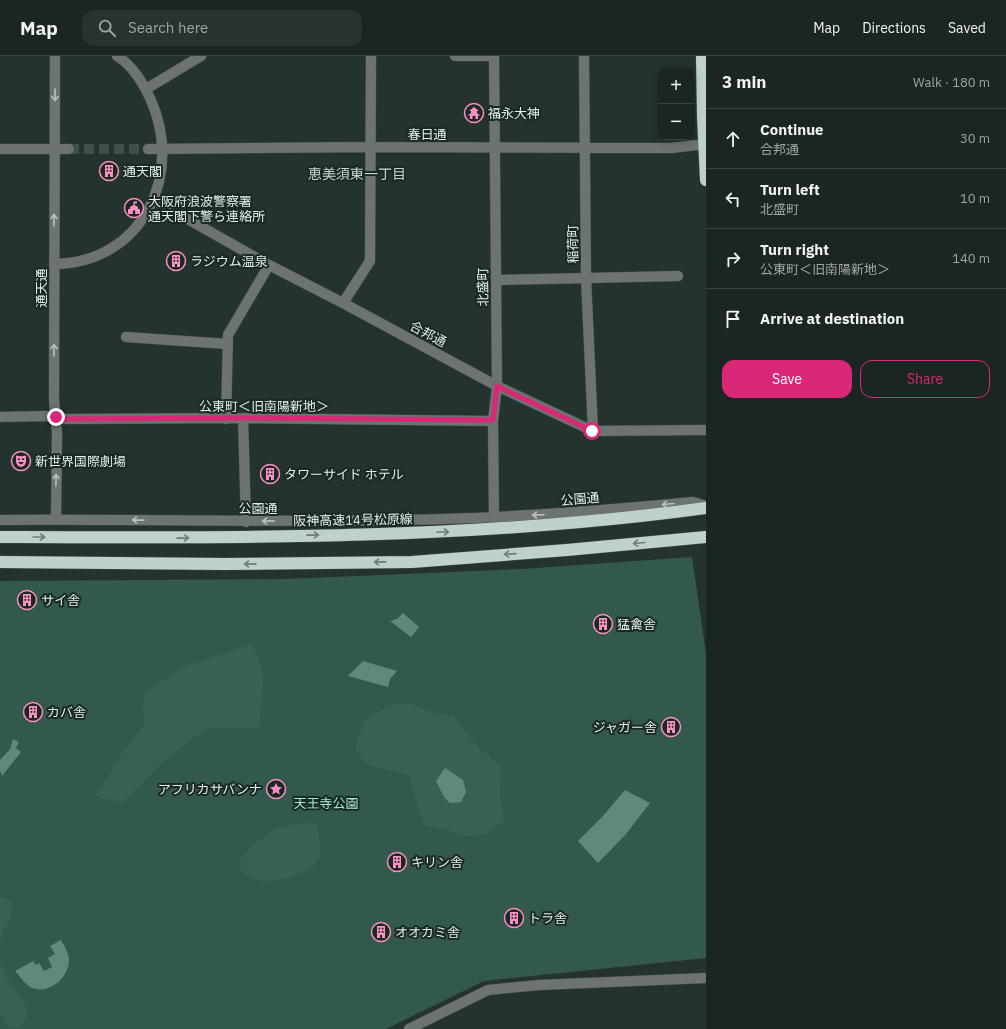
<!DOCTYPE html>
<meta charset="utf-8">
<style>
body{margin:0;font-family:"IBM Plex Sans","Noto Sans JP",sans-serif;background:#28322f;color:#f1f3f6}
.controls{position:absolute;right:12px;top:12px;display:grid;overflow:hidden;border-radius:8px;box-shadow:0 2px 10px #0003}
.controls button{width:36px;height:36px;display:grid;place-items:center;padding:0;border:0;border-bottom:1px solid #394340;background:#1b2622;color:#f1f3f6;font:20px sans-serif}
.stop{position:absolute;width:12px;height:12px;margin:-9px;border:3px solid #db2777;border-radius:50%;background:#fff}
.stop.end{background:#db2777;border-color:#fff;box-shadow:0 1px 4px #0008}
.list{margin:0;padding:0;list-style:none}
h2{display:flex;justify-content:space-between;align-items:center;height:52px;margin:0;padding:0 16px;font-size:17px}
h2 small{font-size:13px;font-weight:400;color:#a0a5a5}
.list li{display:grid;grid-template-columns:26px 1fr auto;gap:12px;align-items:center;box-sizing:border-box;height:60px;padding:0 16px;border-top:1px solid #394340}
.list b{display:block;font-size:15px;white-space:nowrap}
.list p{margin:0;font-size:13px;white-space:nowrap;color:#a0a5a5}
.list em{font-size:13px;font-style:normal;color:#a0a5a5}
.actions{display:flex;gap:8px;padding:12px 16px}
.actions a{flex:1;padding:9px 0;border:1px solid #db2777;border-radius:12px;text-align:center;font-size:14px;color:#db2777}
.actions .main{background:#db2777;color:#fff}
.icon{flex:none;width:22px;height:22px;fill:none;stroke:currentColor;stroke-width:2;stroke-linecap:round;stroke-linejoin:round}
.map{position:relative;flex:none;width:706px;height:973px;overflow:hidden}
header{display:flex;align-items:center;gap:24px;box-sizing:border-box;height:56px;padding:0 20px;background:#1b2622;border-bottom:1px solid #394340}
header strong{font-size:19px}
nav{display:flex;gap:22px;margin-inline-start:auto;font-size:14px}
.search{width:280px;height:36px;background:#28322f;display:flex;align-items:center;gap:10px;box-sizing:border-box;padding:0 14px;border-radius:12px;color:#a0a5a5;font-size:15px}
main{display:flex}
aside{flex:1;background:#1b2622}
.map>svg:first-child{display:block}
.green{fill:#33594c}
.forest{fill:#386153}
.water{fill:#5f897a}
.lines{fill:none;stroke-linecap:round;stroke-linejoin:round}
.minor-tunnel{stroke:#414f49;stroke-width:10;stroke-dasharray:10 5;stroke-linecap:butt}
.minor-casing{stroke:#43514b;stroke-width:11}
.highway-casing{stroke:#43514b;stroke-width:13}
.minor{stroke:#6c7370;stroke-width:10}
.highway{stroke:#bed1ca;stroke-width:12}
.oneway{stroke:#b9c2bf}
.oneway2{stroke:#6c7d77}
.route{stroke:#db2777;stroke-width:5}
.labels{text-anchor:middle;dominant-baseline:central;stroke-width:4;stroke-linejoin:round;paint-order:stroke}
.poi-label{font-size:13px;fill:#e3ede9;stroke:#1a2924;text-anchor:start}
.street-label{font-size:13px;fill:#e3ede9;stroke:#1a2924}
.park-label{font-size:13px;fill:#a3ecd1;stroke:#1a2924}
.neighbourhood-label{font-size:14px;fill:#c5d8d0;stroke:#1a2924}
</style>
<header>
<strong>Map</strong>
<div class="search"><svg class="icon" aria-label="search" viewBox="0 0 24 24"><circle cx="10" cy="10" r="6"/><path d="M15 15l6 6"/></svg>Search here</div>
<nav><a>Map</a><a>Directions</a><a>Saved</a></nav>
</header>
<main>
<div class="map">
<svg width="706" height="973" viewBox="0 0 706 973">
<rect width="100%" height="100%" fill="#24332d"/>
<path class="green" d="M692,501l14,97v304l-222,23 -98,48h-386v-448l285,-2 237,-10z"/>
<path class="forest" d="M252,588l12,31 -5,53 -53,1 -40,30 -43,44 -27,-7 24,-40 24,-32 -1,-30 40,-27z
M410,647l21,9 23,4 22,29 25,22 -1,28 4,25 -17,14 -22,2 -22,-7 -19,-4 -16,-50 -40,-10 -13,-15 9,-29 25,-16z
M311,766l7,3 3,31 -9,12 -20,9 -27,5 -20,-7 -8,-12 17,-19 22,-16z
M0,841l11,3c3,16 -6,26 -11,40z
M0,908l12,23 13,16 2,15 -7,9 -11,2 -9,-17z"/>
<path class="water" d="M403,557l16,14 -8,10 -21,-16 7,-2z
M363,605l34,10 -7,8 -2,8 -40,-11z
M13,683l6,3 -3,6 5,4 -19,24 -2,-5v-11l10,-11z
M445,712l18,12 3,12 -5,10 -11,1 -6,-6 -8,-16z
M625,734l25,13 -24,31 -28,29 -20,-22 24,-24z
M61,884c3,6 8,12 8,20 0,18 -21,36 -39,27 -6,-4 -10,-11 -15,-16l18,-10 3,4 3,-2 5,8 8,-4 -4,-9 7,-4 -5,-8z"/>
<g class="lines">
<path class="minor-tunnel" d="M69,93h79"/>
<g class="minor-casing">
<path id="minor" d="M55,0l-1,344 3,34 -1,85
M455,0h39
M494,0l3,330 -4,35 1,96
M584,0l2,222 7,153
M146,33l55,-33
M0,93h69
M148,93l222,-2 301,1 35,-4
M154,144l115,65 74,38 154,83 96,45 113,-1
M54,208c89,-1 131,-90 96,-166 -7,-15 -18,-33 -33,-42
M496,224l182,-4
M343,247l27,-42 1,-205
M126,281l102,7
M0,361l46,-1 18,3 179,-1 250,3
M243,362l3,104
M226,363l2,-84 41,-70
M0,464c148,-1 295,3 442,-1 84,-2 167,-9 251,-17l13,4
M409,973l79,-39 51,-5 167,-7"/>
</g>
<g class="highway-casing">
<path id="highway" d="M702,0l1,61 3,63
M0,481c236,1 472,3 706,-29
M0,506l225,2 187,-2 155,-12 139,-13"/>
</g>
<use href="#minor" class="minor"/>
<use href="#highway" class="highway"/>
</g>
<defs><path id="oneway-shaft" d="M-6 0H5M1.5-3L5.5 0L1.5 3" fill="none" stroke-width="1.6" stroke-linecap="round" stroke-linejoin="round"/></defs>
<g class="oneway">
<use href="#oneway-shaft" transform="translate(55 39) rotate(90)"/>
<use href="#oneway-shaft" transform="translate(54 164) rotate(-90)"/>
<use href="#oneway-shaft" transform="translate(54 294) rotate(-90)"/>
<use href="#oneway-shaft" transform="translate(56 424) rotate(-89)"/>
<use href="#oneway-shaft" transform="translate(668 448) rotate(175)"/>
<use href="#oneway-shaft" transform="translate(538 459) rotate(178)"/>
<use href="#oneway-shaft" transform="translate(138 464) rotate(-179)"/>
<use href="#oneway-shaft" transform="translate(268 465) rotate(179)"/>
</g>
<g class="oneway2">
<use href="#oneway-shaft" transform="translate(443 476) rotate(-3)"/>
<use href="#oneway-shaft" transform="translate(313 479) rotate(-1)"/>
<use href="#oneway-shaft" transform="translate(39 481)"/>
<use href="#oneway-shaft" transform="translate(183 482) rotate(-1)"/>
<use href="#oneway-shaft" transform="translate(639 487) rotate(175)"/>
<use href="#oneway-shaft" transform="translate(510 498) rotate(176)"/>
<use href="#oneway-shaft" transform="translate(380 506) rotate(179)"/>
<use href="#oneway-shaft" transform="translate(250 508) rotate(179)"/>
</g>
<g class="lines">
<path class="route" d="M56,361l8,2 179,-1 250,2 4,-34 95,45"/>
</g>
<defs>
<g id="temple-ring" transform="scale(1)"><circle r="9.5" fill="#1a2924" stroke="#fb8fc5" stroke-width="1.5"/><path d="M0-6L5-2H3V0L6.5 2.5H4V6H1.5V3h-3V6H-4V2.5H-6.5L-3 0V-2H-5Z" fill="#fb8fc5"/></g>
<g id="building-ring" transform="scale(1)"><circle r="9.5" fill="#1a2924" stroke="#fb8fc5" stroke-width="1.5"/><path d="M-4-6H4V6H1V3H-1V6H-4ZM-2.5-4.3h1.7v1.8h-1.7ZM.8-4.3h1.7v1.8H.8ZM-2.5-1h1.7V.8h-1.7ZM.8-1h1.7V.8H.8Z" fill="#fb8fc5"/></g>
<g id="civic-ring" transform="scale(1)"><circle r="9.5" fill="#1a2924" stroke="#fb8fc5" stroke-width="1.5"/><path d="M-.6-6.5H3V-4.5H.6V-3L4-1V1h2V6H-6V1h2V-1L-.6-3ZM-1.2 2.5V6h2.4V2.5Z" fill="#fb8fc5"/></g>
<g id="theatre-ring" transform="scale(1)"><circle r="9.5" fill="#1a2924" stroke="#fb8fc5" stroke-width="1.5"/><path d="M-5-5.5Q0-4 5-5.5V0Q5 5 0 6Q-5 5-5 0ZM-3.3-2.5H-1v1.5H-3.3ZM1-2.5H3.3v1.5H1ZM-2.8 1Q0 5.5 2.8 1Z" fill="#fb8fc5"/></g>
<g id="sight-ring" transform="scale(1)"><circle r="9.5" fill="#1a2924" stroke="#fb8fc5" stroke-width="1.5"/><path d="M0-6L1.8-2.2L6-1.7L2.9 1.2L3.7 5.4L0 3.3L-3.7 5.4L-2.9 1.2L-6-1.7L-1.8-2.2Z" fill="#fb8fc5"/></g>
</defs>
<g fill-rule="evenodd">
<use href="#temple-ring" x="474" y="57"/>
<use href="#building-ring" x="109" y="115"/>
<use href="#civic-ring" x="134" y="152"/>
<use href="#building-ring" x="176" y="205"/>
<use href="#theatre-ring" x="21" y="405"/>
<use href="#building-ring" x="270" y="418"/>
<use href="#building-ring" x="27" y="544"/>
<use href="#building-ring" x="603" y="568"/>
<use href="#building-ring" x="33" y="656"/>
<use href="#building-ring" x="671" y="671"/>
<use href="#sight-ring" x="276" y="733"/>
<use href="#building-ring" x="397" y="806"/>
<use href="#building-ring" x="514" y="862"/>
<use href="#building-ring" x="381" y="876"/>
</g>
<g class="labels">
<g class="poi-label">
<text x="488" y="57">福永大神</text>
<text x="123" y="115">通天閣</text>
<text x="148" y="145">大阪府浪波警察署<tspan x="148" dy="15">通天閣下警ら連絡所</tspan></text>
<text x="190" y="205">ラジウム温泉</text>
<text x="35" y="405">新世界国際劇場</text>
<text x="284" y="418">タワーサイド ホテル</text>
<text x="41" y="544">サイ舎</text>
<text x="617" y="568">猛禽舎</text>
<text x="47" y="656">カバ舎</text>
<text x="657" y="671" text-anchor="end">ジャガー舎</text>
<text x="262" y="733" text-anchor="end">アフリカサバンナ</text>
<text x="411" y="806">キリン舎</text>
<text x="528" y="862">トラ舎</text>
<text x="395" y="876">オオカミ舎</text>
</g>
<g class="street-label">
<text x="427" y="78">春日通</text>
<text transform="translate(573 188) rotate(-91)">稲荷町</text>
<text transform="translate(483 231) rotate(-91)">北盛町</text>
<text transform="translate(41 232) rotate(-90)">通天通</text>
<text transform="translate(428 278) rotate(28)">合邦通</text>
<text x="264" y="350">公東町＜旧南陽新地＞</text>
<text transform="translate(580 443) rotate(-5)">公園通</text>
<text x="258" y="452">公園通</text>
<text transform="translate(353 464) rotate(-1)">阪神高速14号松原線</text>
</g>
<g class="park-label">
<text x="326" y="747">天王寺公園</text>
</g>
<g class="neighbourhood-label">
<text x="357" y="118">恵美須東一丁目</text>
</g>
</g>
</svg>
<div class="controls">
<button>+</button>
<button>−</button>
</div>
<div class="stop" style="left:592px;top:375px"></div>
<div class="stop end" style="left:56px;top:361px"></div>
</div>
<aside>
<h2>3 min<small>Walk · 180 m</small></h2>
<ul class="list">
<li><svg class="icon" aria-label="ahead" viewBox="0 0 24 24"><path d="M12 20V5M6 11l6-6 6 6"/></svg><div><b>Continue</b><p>合邦通</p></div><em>30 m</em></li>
<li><svg class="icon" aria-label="left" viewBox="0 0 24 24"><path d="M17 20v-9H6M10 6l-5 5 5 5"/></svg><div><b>Turn left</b><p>北盛町</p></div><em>10 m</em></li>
<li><svg class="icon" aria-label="right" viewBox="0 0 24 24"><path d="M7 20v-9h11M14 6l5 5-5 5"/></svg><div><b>Turn right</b><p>公東町＜旧南陽新地＞</p></div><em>140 m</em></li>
<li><svg class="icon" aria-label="arrive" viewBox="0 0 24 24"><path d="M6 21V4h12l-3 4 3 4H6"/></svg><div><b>Arrive at destination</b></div></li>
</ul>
<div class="actions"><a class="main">Save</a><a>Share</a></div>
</aside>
</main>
